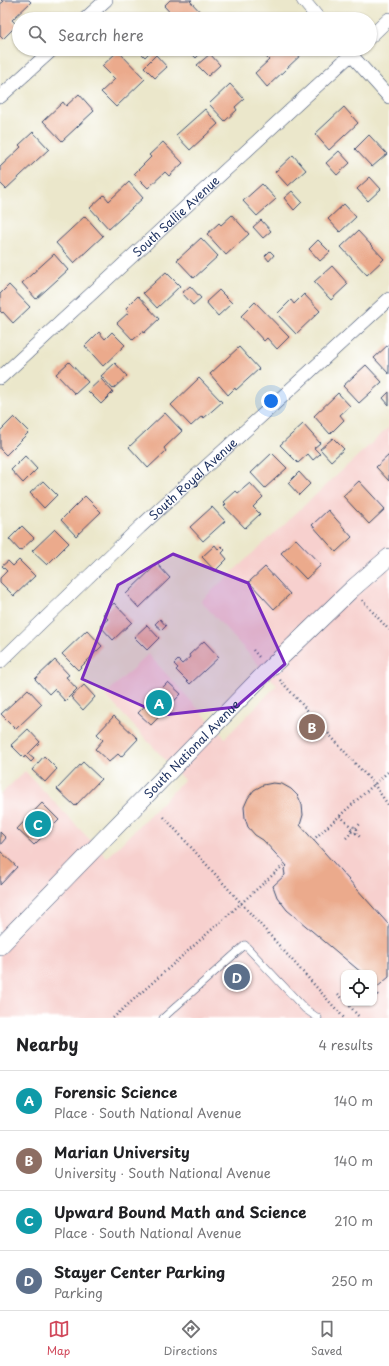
<!DOCTYPE html>
<meta charset="utf-8">
<style>
body{margin:0;font-family:"Playpen Sans",sans-serif;background:#f6f6f6;color:#202124}
.controls{position:absolute;right:12px;bottom:12px;display:grid;overflow:hidden;border-radius:8px;box-shadow:0 1px 3px #0004}
.controls button{width:36px;height:36px;display:grid;place-items:center;padding:0;border:0;border-bottom:1px solid #e0e0e0;background:#fff;color:#202124;font:20px sans-serif}
.you{position:absolute;left:271px;top:401px;width:14px;height:14px;margin:-10px;border:3px solid #fff;border-radius:50%;background:#1a73e8;box-shadow:0 0 0 6px #1a73e833}
.badge{display:grid;place-items:center;width:26px;height:26px;border-radius:50%;background:#d1495b;color:#fff;font-size:13px;font-weight:700}
.pin{position:absolute;translate:-50% -50%;border:2px solid #fff;box-shadow:0 1px 4px #0006}
.list{margin:0;padding:0;list-style:none}
h2{display:flex;justify-content:space-between;align-items:center;height:52px;margin:0;padding:0 16px;font-size:17px}
h2 small{font-size:13px;font-weight:400;color:#757577}
.list li{display:grid;grid-template-columns:26px 1fr auto;gap:12px;align-items:center;box-sizing:border-box;height:60px;padding:0 16px;border-top:1px solid #e0e0e0}
.list b{display:block;font-size:15px;white-space:nowrap}
.list p{margin:0;font-size:13px;white-space:nowrap;color:#757577}
.list em{font-size:13px;font-style:normal;color:#757577}
.icon{flex:none;width:22px;height:22px;fill:none;stroke:currentColor;stroke-width:2;stroke-linecap:round;stroke-linejoin:round}
.map{position:relative;flex:none;width:389px;height:1018px;overflow:hidden}
.search{position:absolute;background:#fff;box-shadow:0 1px 3px #0004;left:12px;right:12px;top:12px;height:44px;display:flex;align-items:center;gap:10px;box-sizing:border-box;padding:0 14px;border-radius:22px;color:#757577;font-size:15px}
.sheet{height:292px;background:#fff}
nav{display:flex;justify-content:space-around;align-items:center;box-sizing:border-box;height:56px;border-top:1px solid #e0e0e0;background:#fff;font-size:11px;color:#757577}
nav a{display:grid;justify-items:center;gap:2px}
nav .on{color:#d1495b}
.map>svg:first-child{display:block}
.built{fill:#f7d0ce;fill-rule:evenodd}
.building{fill:#ebaa8c}
.lines{fill:none;stroke-linecap:round;stroke-linejoin:round}
.service-casing{stroke:#3a4b6e;stroke-width:8}
.minor-casing{stroke:#3a4b6e;stroke-width:14}
.tertiary-casing{stroke:#3a4b6e;stroke-width:18}
.path{stroke:#3a4b6e;stroke-width:2.5;stroke-dasharray:1 3;stroke-linecap:butt}
.service{stroke:#fff;stroke-width:7}
.minor{stroke:#fff;stroke-width:13}
.tertiary{stroke:#fff;stroke-width:17}
.marked{fill:#7b2cbf;fill-opacity:0.2;stroke:#7b2cbf;stroke-width:3;stroke-linejoin:round}
.labels{text-anchor:middle;dominant-baseline:central;stroke-width:3.5;stroke-linejoin:round;paint-order:stroke}
.street-label{font-size:12px;fill:#1b2f5e;stroke:#fff}
</style>
<div class="map">
<svg width="389" height="1018" viewBox="0 0 389 1018">
<rect width="100%" height="100%" fill="#fff"/>
<filter id="ink" filterUnits="userSpaceOnUse"><feTurbulence type="fractalNoise" baseFrequency=".025" numOctaves="2"/><feDisplacementMap in="SourceGraphic" scale="8" xChannelSelector="R" yChannelSelector="G"/><feConvolveMatrix kernelMatrix="1 2 1 2 8 2 1 2 1" color-interpolation-filters="sRGB"/></filter>
<filter id="wash" filterUnits="userSpaceOnUse"><feTurbulence type="fractalNoise" baseFrequency=".012" numOctaves="4" result="noise"/><feDisplacementMap in="SourceGraphic" scale="16" xChannelSelector="R" yChannelSelector="G"/><feGaussianBlur stdDeviation="0.9" result="paint"/><feColorMatrix in="noise" values="0 0 0 0 0 0 0 0 0 0 0 0 0 0 0 0 0 1.4 0 .05"/><feComposite in="paint" operator="in"/></filter>
<g filter="url(#wash)">
<rect width="100%" height="100%" fill="#ebe7cb"/>
<path class="built" d="M389,427v591h-389v-223l25,-24 82,87 77,-78 -79,-85 43,-41 77,84 52,-53 -76,-84zM344,973h30v30h-30z"/>
<g id="blocks">
<path class="building" d="M1,0h28l2,2 -19,18 5,5 -14,14 -3,-3v-32l3,-2z
M170,0h22l-2,1 15,16 -2,2h-27l-12,-13z
M137,49h16l-8,8z
M187,49h18l-9,9z
M258,49h43l3,3 -37,35 -12,-14 14,-13z
M118,51l27,28 -29,28 -15,-15 14,-13 -13,-13z
M210,54l10,11 -12,11 -11,-11z
M156,55l11,12 -12,11 -11,-11z
M230,84l14,15 -9,8 2,3 -12,11 -16,-17z
M79,94l15,17 -32,30 -19,-20 20,-19 3,4z
M344,107l14,16 -29,27 -14,-16z
M205,109l13,15 -28,26 -14,-15z
M33,132l16,17 -43,40 -6,-6v-16l21,-20 -2,-2z
M369,135l18,19 -15,13 -17,-18z
M163,142l20,21 -14,13 -4,-4 -17,16 -14,-14 17,-17 -2,-2z
M339,151l11,12 -13,12 -11,-12z
M293,155l13,15 -18,16 -13,-14z
M370,177l11,12 -13,12 -11,-12z
M129,182l14,16 -34,31 -19,-21 14,-13 5,6z
M262,184l14,15 -19,17 -14,-15z
M292,191l10,11 -8,8 -10,-12z
M344,204l12,13 -16,15 -12,-13z
M232,215l17,19 -23,21 -19,-21 12,-11 2,2z
M85,216l18,20 -29,27 -18,-20z
M261,220l10,11 -8,7 -10,-11z
M358,231l26,28 -17,16 -26,-28z
M201,238l17,18 -24,22 -17,-18z
M318,240l12,12 -10,9 -11,-12z
M270,251l4,4 -5,6 -4,-5z
M54,254l14,16 -32,29 -14,-16z
M332,266l16,18 -17,16 -17,-18z
M166,272l14,14 -23,22 -14,-15z
M9,285l21,22 -17,16 -10,-11 -1,1 -2,-2v-17z
M190,286l11,12 -8,7 -11,-12z
M219,290l13,13 -14,13 -12,-14z
M304,294l16,17 -24,23 -19,-20 14,-14 3,4z
M138,296l21,23 -15,14 -1,-2 -10,9 -16,-17 12,-11 -3,-4z
M255,302l34,35 -12,12 -10,-11 -3,3 -23,-25z
M99,332l6,7 7,-7 13,13 -22,21 -18,-20z
M389,344v30l-15,-16z
M239,347l20,22 -23,21 -1,-2 -7,7 -18,-21z
M69,362l19,20 -13,12 -19,-20z
M115,363l12,13 -14,13 -12,-13z
M366,365l16,17 -23,21 -16,-17z
M199,378l23,24 -18,16 -2,-2 -11,10 -20,-21z
M101,379l12,13 -12,12 -13,-13z
M389,392v13l-6,-7z
M338,393l12,13 -10,9 4,5 -14,14 -16,-18z
M165,413l17,18 -18,17 2,3 -18,17 -19,-21z
M14,417l15,15 -23,23 -6,-6v-18z
M303,424l17,19 -6,5 6,6 -7,6 -5,-6 -10,9 -18,-18z
M333,438l11,11 -13,12 -11,-12z
M272,453l15,15 -22,20 -14,-15z
M389,455v26l-13,-14z
M25,456l12,13 -14,14 -12,-13z
M299,472l11,12 -11,11 -11,-12z
M43,481l14,14 -13,13 -14,-15z
M359,481l26,28 -16,15 -26,-28z
M250,483l13,14 -10,10 7,7 -15,14 -21,-22 2,-2 -2,-2 12,-11 2,2z
M85,496l16,16 -25,24 -15,-16z
M212,507l13,14 -22,20 -13,-14z
M328,510l24,27 -16,15 -24,-27z
M22,526l12,12 -14,13 -11,-12z
M55,529l14,14 -22,22 -15,-14z
M296,539l25,26 -15,14 -25,-26z
M215,545l3,4 3,-3 4,4 -3,3 5,6 -12,12 -13,-14z
M19,560l16,16 -21,20 -14,-14v-4l7,-7 -5,-5 6,-5 5,5z
M157,564l13,14 -31,30 -13,-14z
M265,567l25,27 -16,15 -25,-27z
M114,603l18,19 -19,18 -13,-14 8,-7 -5,-5z
M160,619l6,7 -4,4 -7,-6z
M147,625l12,13 -12,12 -13,-13z
M87,630l15,16 -24,24 -16,-16z
M204,641l15,16 -29,27 -14,-14 2,-2 -4,-4 4,-4 4,4 8,-7 -1,-2z
M55,660l14,15 -3,2 11,12 -12,12 -11,-12 -5,5 -14,-15z
M168,682l13,12 -30,31 -13,-12z
M84,685l11,12 -12,13 -12,-13z
M28,689l14,15 -26,25 -15,-15z
M114,716l24,23 -17,18 -3,-3 -9,8 -14,-13 8,-9 -6,-6z
M28,729l12,13 -12,12 6,5 -3,3 -6,-6 -1,2 -13,-13z
M44,756l13,13 -12,13 -13,-12z
M83,762l18,17 -26,27 -18,-17z
M273,783l9,1 9,5 7,7 4,9 1,10 -3,10 89,100v52l-14,12 -1,-1v-15h-12l-75,-63 -10,-13 -4,-11 12,-11 -1,-6 3,-3 -24,-26 -8,-5 -7,-8 -3,-9 -1,-11 4,-9 6,-8 9,-5z
M42,803l17,17 -25,25 -17,-16z
M0,832l6,6 -6,7z
M0,851l17,16 -17,18z"/>
</g>
</g>
<g filter="url(#ink)">
<use href="#blocks" fill-opacity="0" stroke="#3a4b6e" stroke-width="1"/>
<g class="lines">
<g class="service-casing">
<path id="service" d="M163,1018l82,-73 60,64 13,9"/>
</g>
<g class="minor-casing">
<g id="minor">
<path d="M303,0l16,19"/>
<path d="M85,19l21,-19"/>
<path d="M370,37l19,-18"/>
<path d="M346,49l43,48"/>
<path d="M0,97l53,-48"/>
<path id="s1" d="M0,378l357,-329"/>
<path id="s2" d="M0,662l140,-135 249,-228"/>
</g>
</g>
<g class="tertiary-casing">
<g id="tertiary">
<path id="s3" d="M0,946l269,-277 83,-80 37,-32"/>
</g>
</g>
<path class="path" d="M362,600l27,30
M253,650l6,7
M280,680l93,103 16,23
M340,816l12,12
M164,817l180,201
M351 830a3 3 0 1 1 6 0a3 3 0 1 1-6 0Z
M356,828l5,-5
M356,833l5,5
M346,838l6,-6
M313,840l76,-69
M374,992l5,4
M338,994l6,6
M347,1003l13,15
M113,1018l172,-154"/>
<use href="#service" class="service"/>
<use href="#minor" class="minor"/>
<use href="#tertiary" class="tertiary"/>
</g>
</g>
<path class="marked" d="M173,554l75,29 37,81 -49,43 -73,8 -81,-36 36,-94z"/>
<g class="labels">
<g class="street-label">
<text stroke="none"><textPath href="#s1" startOffset="239">South Sallie Avenue</textPath></text>
<text stroke="none"><textPath href="#s2" startOffset="266">South Royal Avenue</textPath></text>
<text stroke="none"><textPath href="#s3" startOffset="275">South National Avenue</textPath></text>
</g>
</g>
</svg>
<div class="controls">
<button><svg class="icon" aria-label="locate" viewBox="0 0 24 24"><circle cx="12" cy="12" r="6"/><path d="M12 2v4M12 18v4M2 12h4M18 12h4"/></svg></button>
</div>
<div class="you"></div>
<div class="pin badge" style="left:159px;top:703px;background:#0f9aa8">A</div>
<div class="pin badge" style="left:312px;top:727px;background:#8d6e63">B</div>
<div class="pin badge" style="left:38px;top:824px;background:#0f9aa8">C</div>
<div class="pin badge" style="left:237px;top:977px;background:#5c6f8a">D</div>
<div class="search"><svg class="icon" aria-label="search" viewBox="0 0 24 24"><circle cx="10" cy="10" r="6"/><path d="M15 15l6 6"/></svg>Search here</div>
</div>
<section class="sheet">
<h2>Nearby<small>4 results</small></h2>
<ul class="list">
<li><span class="badge" style="background:#0f9aa8">A</span><div><b>Forensic Science</b><p>Place · South National Avenue</p></div><em>140 m</em></li>
<li><span class="badge" style="background:#8d6e63">B</span><div><b>Marian University</b><p>University · South National Avenue</p></div><em>140 m</em></li>
<li><span class="badge" style="background:#0f9aa8">C</span><div><b>Upward Bound Math and Science</b><p>Place · South National Avenue</p></div><em>210 m</em></li>
<li><span class="badge" style="background:#5c6f8a">D</span><div><b>Stayer Center Parking</b><p>Parking</p></div><em>250 m</em></li>
</ul>
</section>
<nav>
<a class="on"><svg class="icon" aria-label="map" viewBox="0 0 24 24"><path d="M3 6l6-2 6 2 6-2v14l-6 2-6-2-6 2zM9 4v14M15 6v14"/></svg>Map</a>
<a><svg class="icon" aria-label="directions" viewBox="0 0 24 24"><path d="M12 3l9 9-9 9-9-9zM9 14v-3h6M13 9l2 2-2 2"/></svg>Directions</a>
<a><svg class="icon" aria-label="saved" viewBox="0 0 24 24"><path d="M7 4h10v16l-5-4-5 4z"/></svg>Saved</a>
</nav>
